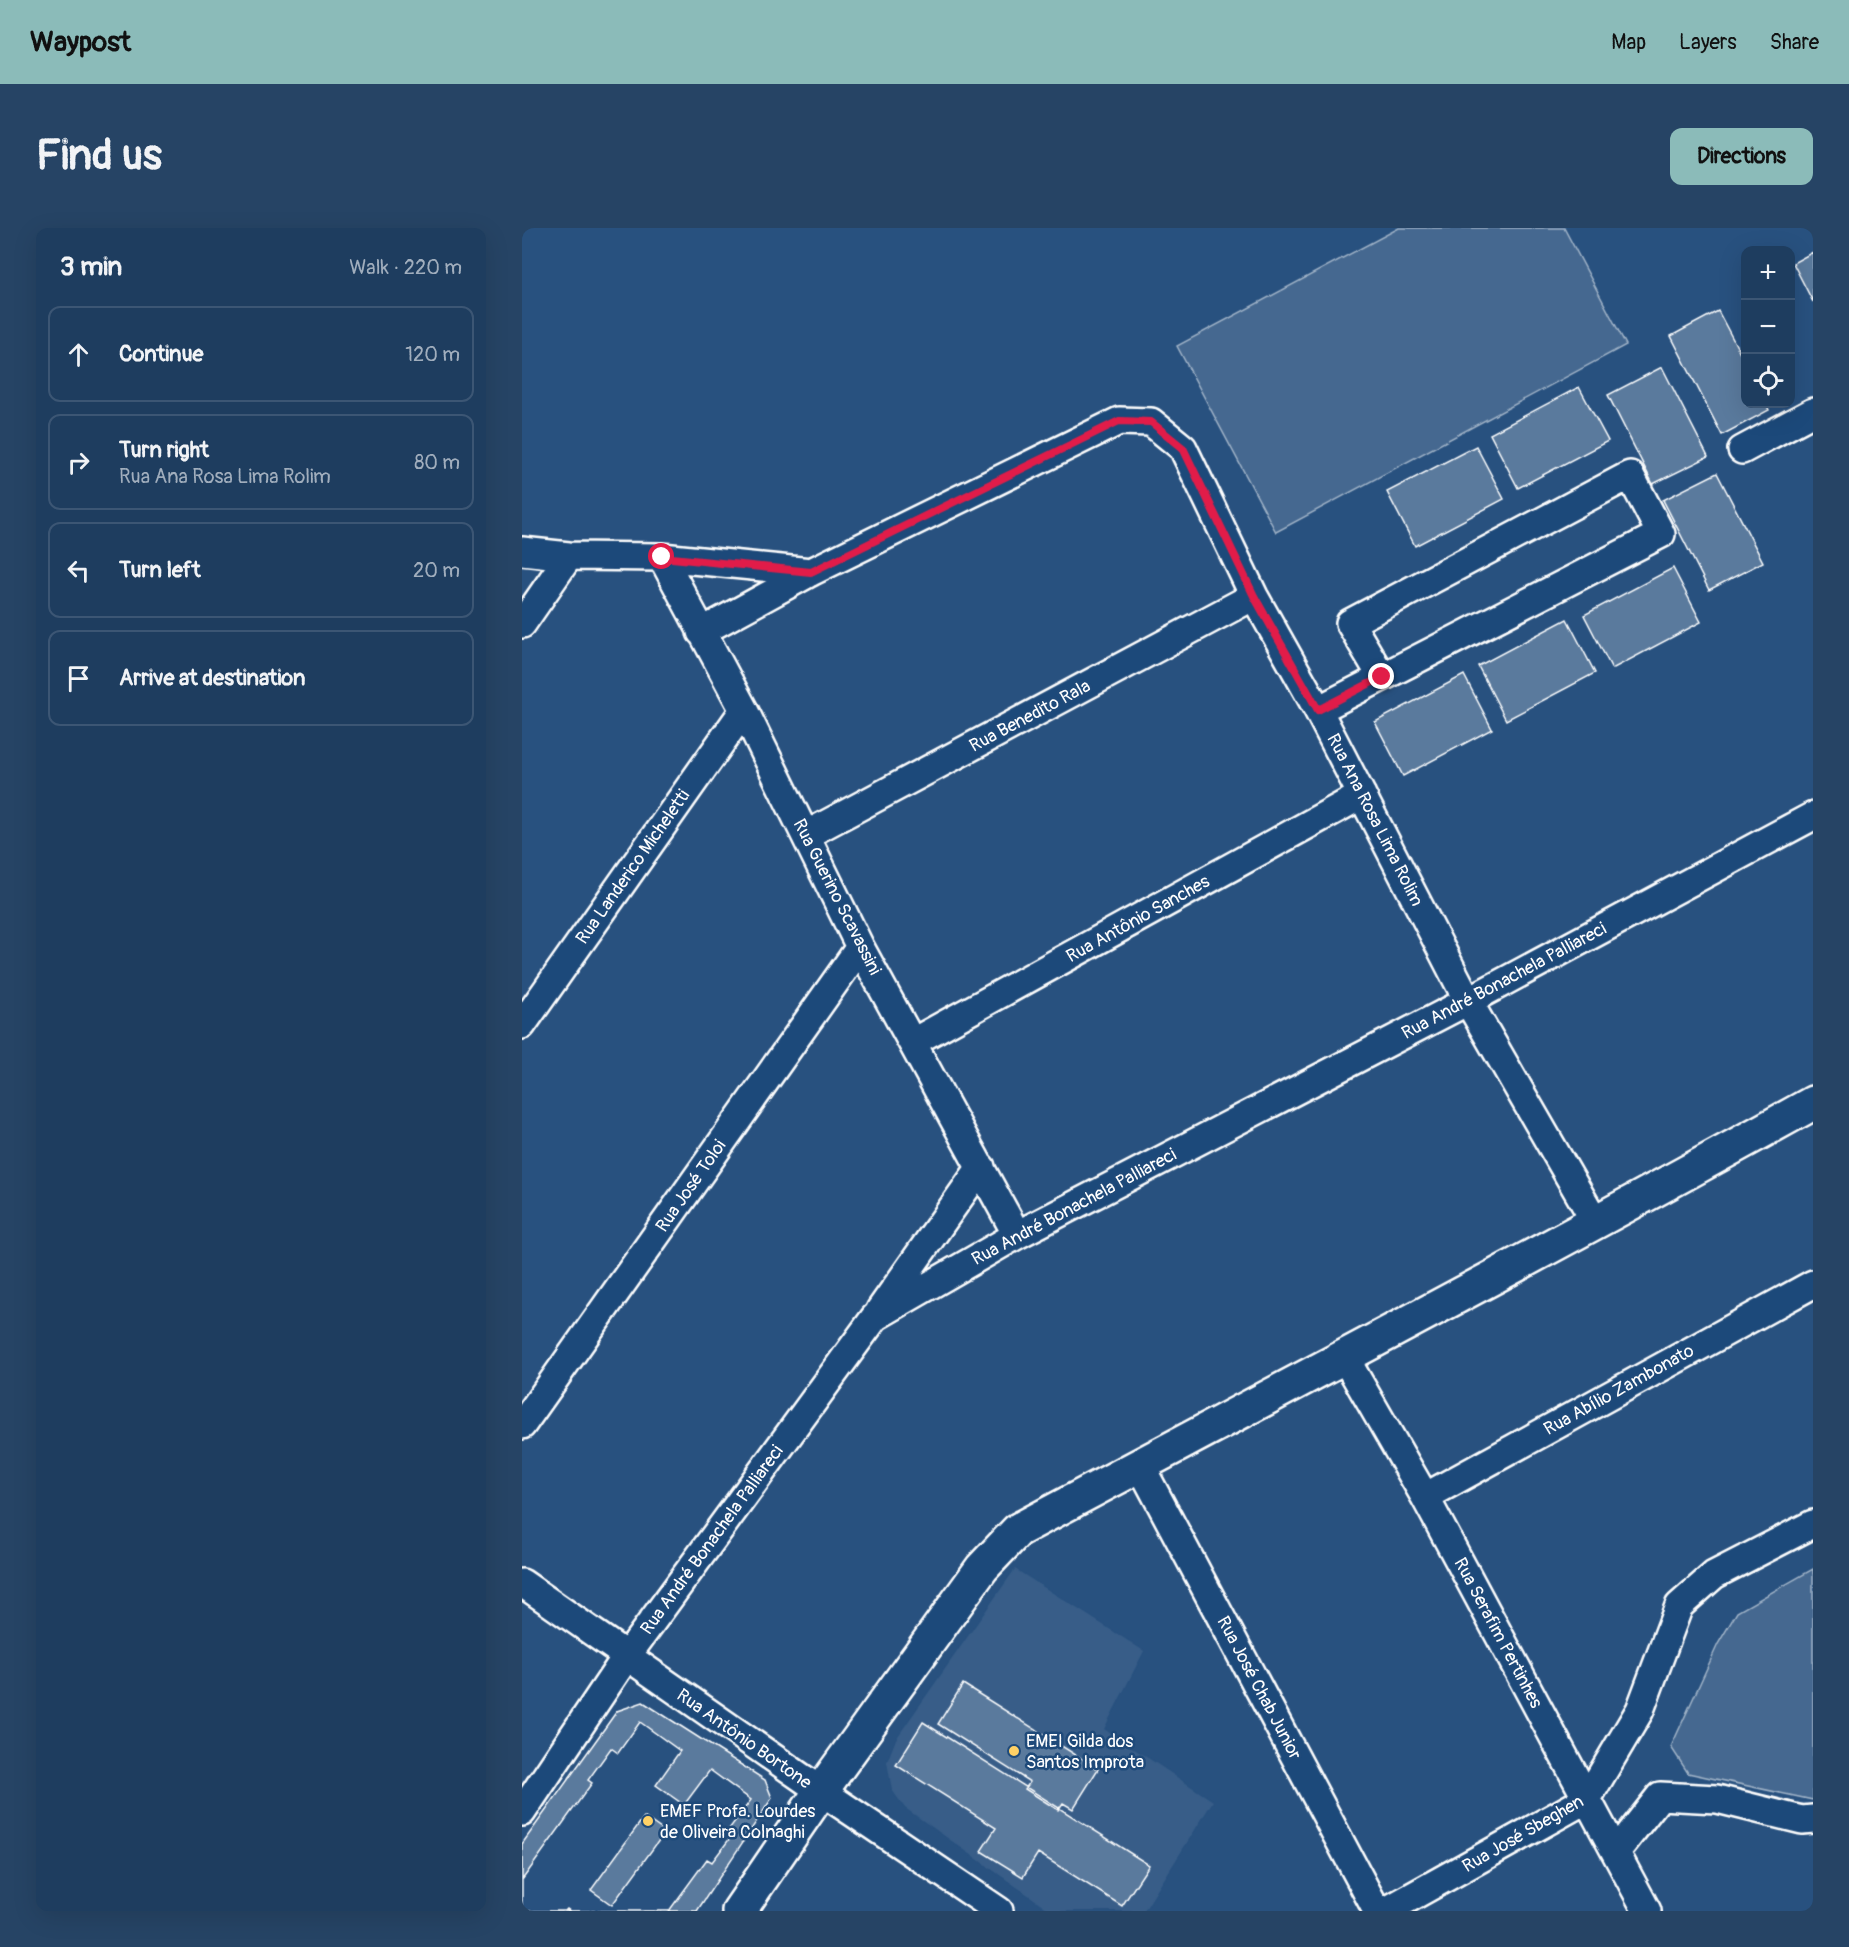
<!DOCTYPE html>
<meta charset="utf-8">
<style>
body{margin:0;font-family:Pangolin,sans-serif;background:#264465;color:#f1f3f6}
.controls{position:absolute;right:18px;top:18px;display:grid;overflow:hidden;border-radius:12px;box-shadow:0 6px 24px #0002}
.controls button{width:54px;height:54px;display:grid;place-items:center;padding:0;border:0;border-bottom:2px solid #3c5674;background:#1e3d5f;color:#f1f3f6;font:30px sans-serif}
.stop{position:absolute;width:18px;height:18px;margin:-14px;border:4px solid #e11d48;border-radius:50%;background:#fff}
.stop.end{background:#e11d48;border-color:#fff;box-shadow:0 2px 6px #0008}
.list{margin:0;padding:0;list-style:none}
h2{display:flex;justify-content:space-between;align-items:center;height:78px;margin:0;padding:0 24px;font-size:26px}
h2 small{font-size:20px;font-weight:400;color:#a1aebd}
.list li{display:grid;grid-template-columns:39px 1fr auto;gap:18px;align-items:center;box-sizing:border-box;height:96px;margin:0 12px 12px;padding:0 12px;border:2px solid #3c5674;border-radius:12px}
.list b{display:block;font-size:22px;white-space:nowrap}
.list p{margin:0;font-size:20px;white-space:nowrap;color:#a1aebd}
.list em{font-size:20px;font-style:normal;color:#a1aebd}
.icon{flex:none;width:33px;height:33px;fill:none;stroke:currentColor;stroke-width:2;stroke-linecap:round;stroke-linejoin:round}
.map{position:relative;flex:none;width:1291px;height:1683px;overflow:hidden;border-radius:12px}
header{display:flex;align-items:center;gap:36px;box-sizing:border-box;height:84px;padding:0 30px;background:#8bbbb9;color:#111}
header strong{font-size:28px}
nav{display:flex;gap:33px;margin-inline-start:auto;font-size:21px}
.intro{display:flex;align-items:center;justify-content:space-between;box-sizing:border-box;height:144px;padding:0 36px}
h1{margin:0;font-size:42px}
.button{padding:15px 27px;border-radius:12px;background:#8bbbb9;color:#111;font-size:21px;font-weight:700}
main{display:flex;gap:36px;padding:0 36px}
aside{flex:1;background:#1e3d5f;border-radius:12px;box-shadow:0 6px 24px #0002}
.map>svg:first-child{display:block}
.built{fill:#375d88}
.green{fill:#446890;stroke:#a2b4c8;stroke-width:1.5}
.building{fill:#5a7a9d;stroke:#fff;stroke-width:1.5;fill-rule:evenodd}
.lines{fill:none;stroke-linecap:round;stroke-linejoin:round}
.street-casing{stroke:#fff;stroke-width:32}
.secondary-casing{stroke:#fff;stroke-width:38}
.street{stroke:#1f4a7a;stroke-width:27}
.secondary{stroke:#1f4a7a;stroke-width:33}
.route{stroke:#e11d48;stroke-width:8}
.poi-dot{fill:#ffd166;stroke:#1f4a7a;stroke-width:2}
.labels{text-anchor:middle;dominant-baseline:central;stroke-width:5;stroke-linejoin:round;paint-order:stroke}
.street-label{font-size:18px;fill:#fff;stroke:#1f4a7a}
.poi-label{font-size:18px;fill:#fff;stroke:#1f4a7a;text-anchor:start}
</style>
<header>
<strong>Waypost</strong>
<nav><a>Map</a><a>Layers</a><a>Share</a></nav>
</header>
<div class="intro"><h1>Find us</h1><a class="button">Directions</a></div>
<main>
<aside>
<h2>3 min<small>Walk · 220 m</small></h2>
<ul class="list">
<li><svg class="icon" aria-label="ahead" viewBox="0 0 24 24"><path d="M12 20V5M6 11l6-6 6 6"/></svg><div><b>Continue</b></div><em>120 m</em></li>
<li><svg class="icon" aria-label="right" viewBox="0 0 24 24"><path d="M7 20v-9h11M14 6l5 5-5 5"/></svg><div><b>Turn right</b><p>Rua Ana Rosa Lima Rolim</p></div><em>80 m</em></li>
<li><svg class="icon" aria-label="left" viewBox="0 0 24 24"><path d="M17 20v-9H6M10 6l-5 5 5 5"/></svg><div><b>Turn left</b></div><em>20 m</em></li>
<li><svg class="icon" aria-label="arrive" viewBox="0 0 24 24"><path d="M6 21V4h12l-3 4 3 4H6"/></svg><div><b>Arrive at destination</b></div></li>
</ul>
</aside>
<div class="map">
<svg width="1291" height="1683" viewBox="0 0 1291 1683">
<rect width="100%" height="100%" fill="#28517f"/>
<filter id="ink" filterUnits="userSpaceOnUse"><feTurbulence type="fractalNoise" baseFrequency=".0167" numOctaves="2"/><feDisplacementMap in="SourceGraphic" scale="12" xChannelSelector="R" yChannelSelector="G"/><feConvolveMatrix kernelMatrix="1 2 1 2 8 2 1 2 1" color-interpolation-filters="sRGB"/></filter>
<g filter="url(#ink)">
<path class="built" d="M493,1341l129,82 -40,78 109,72 -69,110h-93l-146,-103 -13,-18 -5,-28 9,-23z"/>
<path class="green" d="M877,0h165l62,117 -350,187 -99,-186z
M1291,1341v231l-125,-27 -17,-26 47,-103 19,-32z"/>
<path class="building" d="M1291,24v50l-20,-39z
M1196,83l28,53v40h20l3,6 -47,25 -51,-99z
M1140,139l46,90 -55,27 -45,-89z
M1057,159l29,54 -90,47 -28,-54z
M954,218l28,53 -89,47 -28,-54z
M1195,245l46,89 -54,28 -46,-90z
M1151,340l28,54 -89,47 -28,-54z
M1045,391l28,54 -89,47 -28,-54z
M942,447l28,54 -89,47 -28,-54z
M441,1456l135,85 -25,40 -10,-6 -5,7 -33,-21 5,-7 -92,-58z
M121,1474l122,78 7,18 -75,113h-175v-67l95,-133z
M118,1494l40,29 -24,34 28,20 26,-35 41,30 -22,29 5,4 -22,29 -5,-3 -38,52h-99l-3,-2 -2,2h-43v-31l70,-97 -4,-3 23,-32 7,5zM122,1589l21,15 -53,73 -21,-15z
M401,1494l226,143 -27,41 -84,-53 -15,24 -42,-26 15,-23 -100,-63z"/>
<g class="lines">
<g class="street-casing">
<path id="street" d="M1220,222l71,-38
M0,323l47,5 93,1 149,15
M140,329l82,153 116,237 157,288
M0,396l47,-68
M179,404l110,-60 308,-151 32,1 32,26 71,148 64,114 150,291 128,222
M796,482l343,-176 -31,-59 -280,148 32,54
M284,607l448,-239
M0,797l222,-315
M391,814l449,-247
M358,1082l101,-143
M823,1130l80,139 222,414
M0,1197l338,-478
M618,1237l237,446
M903,1269l388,-213
M0,1355l299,208 178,120
M0,1584l104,-155 249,-340 142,-82 451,-234 345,-185
M1094,1624l44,-56 57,3 85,21 11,-1
M864,1683l201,-112 53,-89 39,-104 35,-31 99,-51"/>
</g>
<g class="secondary-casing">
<path id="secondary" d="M217,1683l82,-120 161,-223 36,-38c265,-141 532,-281 795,-427"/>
</g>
<use href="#street" class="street"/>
<use href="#secondary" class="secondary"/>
</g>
</g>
<g class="lines" filter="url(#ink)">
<path class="route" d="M140,329l149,15 308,-151 32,1 32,26 71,148 64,114 64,-33"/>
</g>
<g class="poi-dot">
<circle cx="492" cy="1523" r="6"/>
<circle cx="126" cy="1593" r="6"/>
</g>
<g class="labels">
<g class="street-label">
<text transform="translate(508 488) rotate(-28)">Rua Benedito Rala</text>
<text transform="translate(853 592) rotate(63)">Rua Ana Rosa Lima Rolim</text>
<text transform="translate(111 639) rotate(-55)">Rua Landerico Micheletti</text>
<text transform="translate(315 669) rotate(63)">Rua Guerino Scavassini</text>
<text transform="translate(616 691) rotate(-29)">Rua Antônio Sanches</text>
<text transform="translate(982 753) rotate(-28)">Rua André Bonachela Palliareci</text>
<text transform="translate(169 958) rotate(-55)">Rua José Toloi</text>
<text transform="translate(552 979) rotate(-28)">Rua André Bonachela Palliareci</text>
<text transform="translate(1097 1162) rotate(-29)">Rua Abílio Zambonato</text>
<text transform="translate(190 1312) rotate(-54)">Rua André Bonachela Palliareci</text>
<text transform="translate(976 1405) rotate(62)">Rua Serafim Pertinhes</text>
<text transform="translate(737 1460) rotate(62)">Rua José Chab Junior</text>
<text transform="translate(222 1511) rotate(35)">Rua Antônio Bortone</text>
<text transform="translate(1001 1606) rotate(-30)">Rua José Sbeghen</text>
</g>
<g class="poi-label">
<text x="504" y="1513">EMEI Gilda dos<tspan x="504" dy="21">Santos Improta</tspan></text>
<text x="138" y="1583">EMEF Profa. Lourdes<tspan x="138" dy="21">de Oliveira Colnaghi</tspan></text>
</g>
</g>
</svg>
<div class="controls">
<button>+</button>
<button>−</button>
<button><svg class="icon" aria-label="locate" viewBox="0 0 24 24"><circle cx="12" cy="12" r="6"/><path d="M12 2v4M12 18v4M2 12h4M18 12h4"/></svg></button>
</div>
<div class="stop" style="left:140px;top:329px"></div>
<div class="stop end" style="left:860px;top:449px"></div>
</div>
</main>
